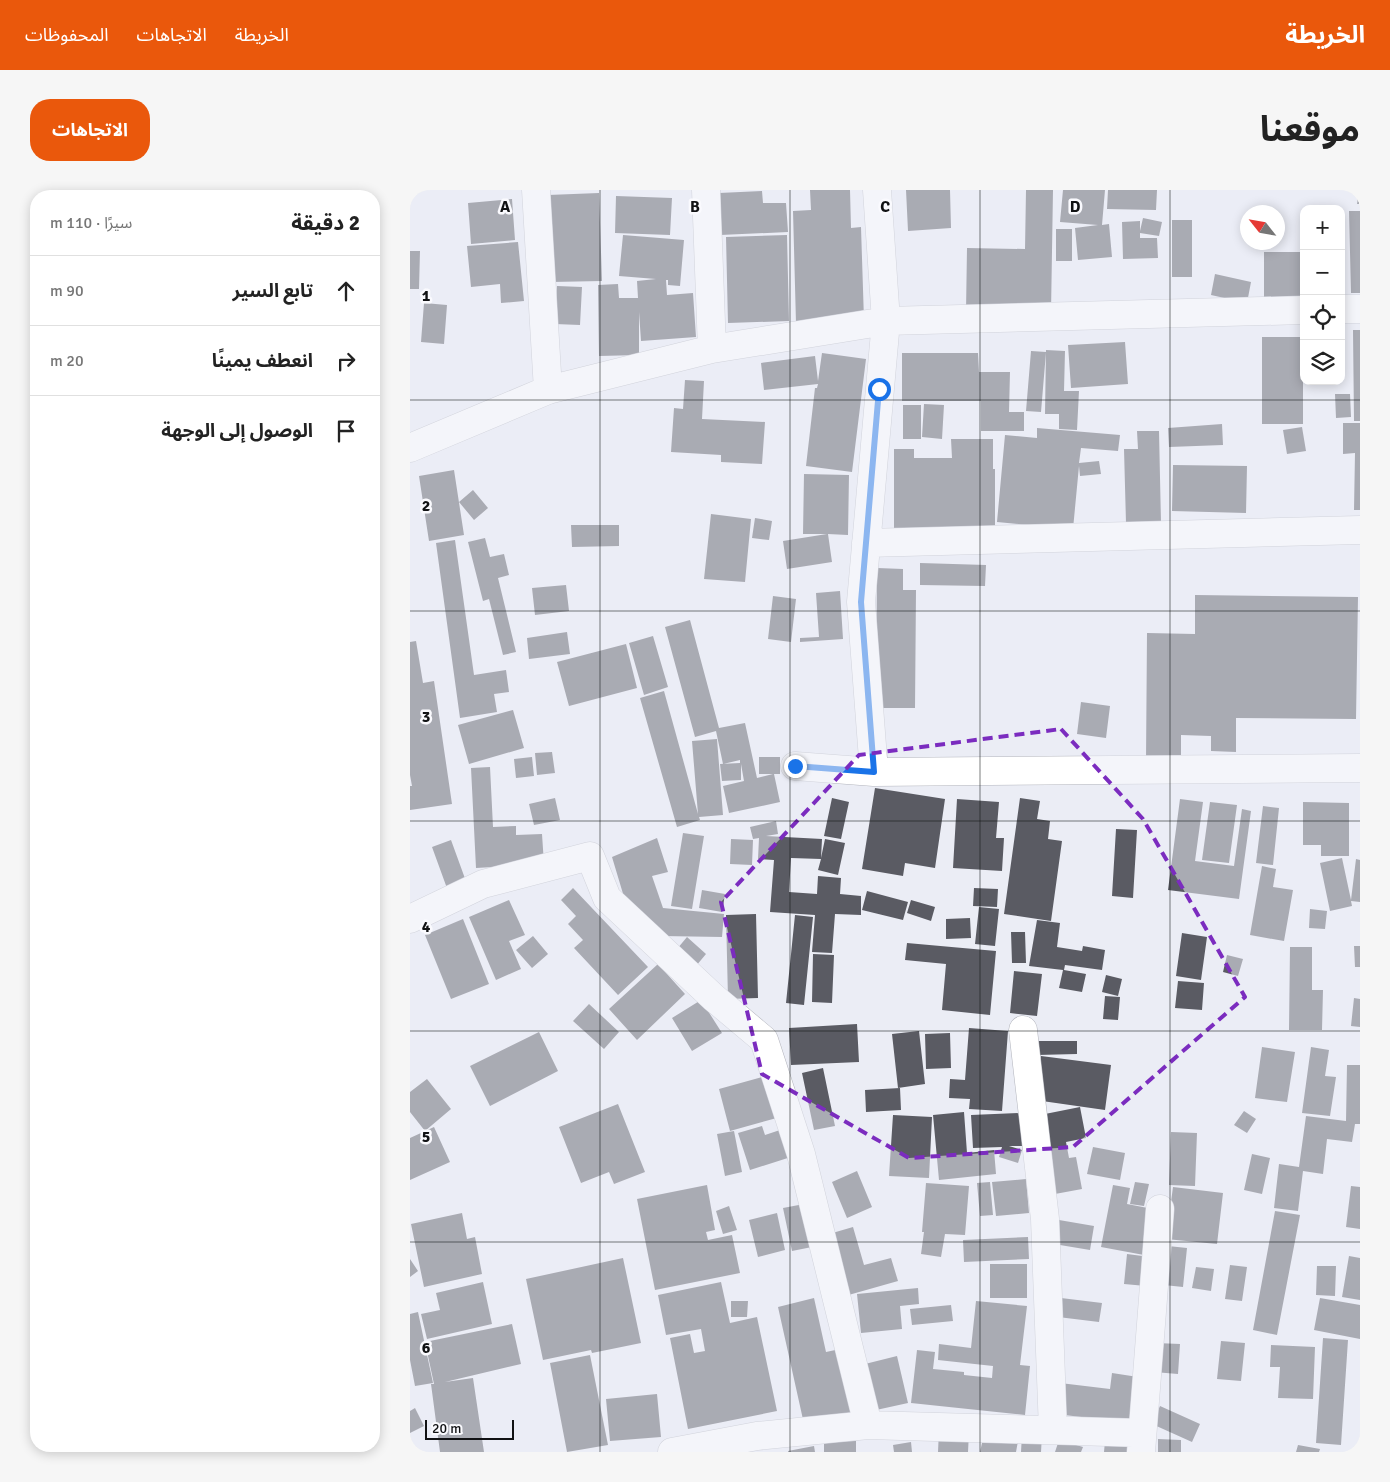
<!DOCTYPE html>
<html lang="ar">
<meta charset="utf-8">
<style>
body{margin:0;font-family:Signika,"Noto Sans Arabic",sans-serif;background:#f6f6f6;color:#222;direction:rtl}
.controls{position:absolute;right:15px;top:15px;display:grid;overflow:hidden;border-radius:10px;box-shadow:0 2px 12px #0003}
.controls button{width:45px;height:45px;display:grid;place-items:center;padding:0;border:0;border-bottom:1px solid #e0e0e0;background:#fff;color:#222;font:25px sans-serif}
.compass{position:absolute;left:830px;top:15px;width:45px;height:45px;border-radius:50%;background:#fff;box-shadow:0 2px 12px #0003;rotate:301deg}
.scale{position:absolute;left:15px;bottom:12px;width:89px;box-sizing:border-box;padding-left:5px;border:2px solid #111214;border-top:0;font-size:14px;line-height:18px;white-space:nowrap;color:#111214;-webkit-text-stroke:4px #fafafe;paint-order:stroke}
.stop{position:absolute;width:15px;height:15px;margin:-11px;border:4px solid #1a73e8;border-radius:50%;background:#fff}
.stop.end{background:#1a73e8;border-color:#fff;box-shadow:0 1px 5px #0008}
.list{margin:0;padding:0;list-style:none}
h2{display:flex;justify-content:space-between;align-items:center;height:65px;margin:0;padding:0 20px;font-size:21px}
h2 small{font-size:16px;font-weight:400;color:#767676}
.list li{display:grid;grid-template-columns:32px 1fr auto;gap:15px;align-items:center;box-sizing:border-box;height:70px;padding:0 20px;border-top:1px solid #e0e0e0}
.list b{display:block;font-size:19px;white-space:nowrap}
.list em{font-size:16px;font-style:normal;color:#767676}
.icon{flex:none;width:28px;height:28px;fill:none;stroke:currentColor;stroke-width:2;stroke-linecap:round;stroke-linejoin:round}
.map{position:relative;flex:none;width:950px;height:1262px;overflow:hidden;direction:ltr;border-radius:20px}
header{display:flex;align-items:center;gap:30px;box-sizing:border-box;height:70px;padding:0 25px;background:#ea580c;color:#fff}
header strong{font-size:24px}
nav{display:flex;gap:28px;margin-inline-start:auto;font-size:18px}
.intro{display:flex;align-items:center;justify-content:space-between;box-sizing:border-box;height:120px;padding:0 30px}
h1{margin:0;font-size:35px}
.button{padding:12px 22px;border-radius:20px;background:#ea580c;color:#fff;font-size:18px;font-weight:700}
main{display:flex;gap:30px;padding:0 30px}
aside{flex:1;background:#fff;border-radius:20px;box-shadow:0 2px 12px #0003}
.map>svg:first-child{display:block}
.building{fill:#5a5b63}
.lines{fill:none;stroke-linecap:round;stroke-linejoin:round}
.minor-casing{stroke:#b3b5bd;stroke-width:29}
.minor{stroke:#fff;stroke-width:28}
.route{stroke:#1a73e8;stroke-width:6}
.marked{fill:none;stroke:#7b2cbf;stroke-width:4;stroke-dasharray:10 6;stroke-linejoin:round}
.grid{fill:none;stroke:#111214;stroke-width:1;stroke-opacity:0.55}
.grid-label{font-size:16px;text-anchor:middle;font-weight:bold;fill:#111214;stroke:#fafafe;stroke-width:5;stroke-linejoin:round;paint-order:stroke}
</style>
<header>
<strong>الخريطة</strong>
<nav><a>الخريطة</a><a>الاتجاهات</a><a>المحفوظات</a></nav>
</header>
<div class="intro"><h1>موقعنا</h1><a class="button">الاتجاهات</a></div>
<main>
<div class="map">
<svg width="950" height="1262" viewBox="0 0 950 1262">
<rect width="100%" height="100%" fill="#ebedf5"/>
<path class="building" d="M400,0h40l1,38 10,-1 3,93 -68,3 -3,-112 18,-1z
M496,0h44l1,38 -43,3z
M616,0h27l-2,123 -85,-1 1,-64 58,1z
M653,0h42l-3,35 7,-1 3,33 -34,3 -3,-32 23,-3 -38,-3z
M698,0h49l-1,20 -49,-1z
M352,1l1,12h23l2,29 -68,3 -1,-42z
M949,1h1v13h-3z
M189,3l3,88 -51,1 -3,-87z
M206,6l56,2 -2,37 -55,-2z
M102,9l3,41 -44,4 -3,-41z
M939,21h11v82h-9z
M733,28l19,4 -3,14 -19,-3v5h17l1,20 -35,1 -1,-37 18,-1v10z
M762,30h20v57h-20z
M646,39h16v32h-16z
M213,45l61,5 -4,46 -12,-1v-5h-2l1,15 26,-2 3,44 -55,4 -2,-29v43l-40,1 -1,-71 20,-1 1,14h19l-1,-17 19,-2 -37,-3z
M377,45l2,86 -61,2 -2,-86z
M108,52l6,59 -23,2 -1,-19 -29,3 -4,-41z
M0,61h10l-1,38h-9z
M854,62h40v48h-40z
M805,84l36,8 -4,21 -36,-8z
M147,96l25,1 -2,38 -25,-1z
M14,113l23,2 -3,39 -23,-2z
M943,140h7v91h-6z
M852,147h41v87h-41z
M715,152l3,42 -57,4 -3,-43z
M636,160l19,1 -1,40h15l-2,39 -18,-1v-15h-14z
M621,161l15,1 -5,60 -15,-1z
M412,163l44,6 -14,113 -46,-6 9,-78h2l1,-4 -54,6 -3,-27 54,-7 3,25z
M492,163h76l1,19h31l-1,40h15v19h-43v-30h-79z
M275,190l19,1 -2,38 63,3 -3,42 -41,-2v-7l-50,-3 3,-44 9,1z
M925,204h15l1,23 -15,1z
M514,214l20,1 -2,34 -20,-2z
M493,215h18v34h-18z
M933,233h17v87h-6l1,-57 -12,1z
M812,234l1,21 -54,2 -1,-19z
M892,237l4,24 -19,3 -4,-24z
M627,238l83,7 -2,16 -37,-3 -2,15 20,-2 2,13 -21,2 -1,-10 -6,63 -76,-7 8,-87 32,3z
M727,241h22l2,92h-35l-2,-74h14z
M541,249h42v30h2v59h-101v-79h20v9h38z
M763,275l74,1 -1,47 -74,-2z
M44,280l10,65 -35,6 -10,-65z
M394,284l45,1 -1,60 -20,-1 4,28 -45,7 -4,-28 44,-7h-24z
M63,300l15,18 -14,12 -15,-18z
M301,324l40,5 -6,63 -41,-3z
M345,328l17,3 -3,19 -17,-2z
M161,335h48v21l-47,1z
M75,348l5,19 14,-3 5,21 -11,3 18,74 -13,3 -14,-56 -6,2 -15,-59z
M45,350l19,135 32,-5 3,22 -15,2 3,18 -37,6 -24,-175z
M510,373l66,2 -1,21 -65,-1z
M467,378l26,1v21h13l-1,118h-39z
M156,395l3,26 -34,4 -3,-27z
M430,401l3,48 -43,3v-4l19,-1 -3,-44z
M785,405l163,2 -2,122 -120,-1v34l-25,-1v-15l-30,-1v26h-35l1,-128 48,1z
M363,406l23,3 -5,43 -23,-3z
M280,430l29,108 26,-5 12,55 16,-4h-14v-17h21v17h-6l6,28 -51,11 -6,-27 21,-5 -3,-17v16l-19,1 -2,-17 20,-1v-3l-17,4 -7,-33 -21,6 -30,-110z
M157,442l3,22 -41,5 -2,-21z
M243,446l15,51 -24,8 -15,-52z
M6,451l7,42 11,-2 18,123 -42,6v-24h2l-2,-11v-133z
M216,454l11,44 -68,18 -12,-44z
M254,501l34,123 -6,-73 25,-2 6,76 -24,2 1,3 -23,7 -37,-129z
M671,512l29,4 -4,32 -29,-4z
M103,520l11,38 -55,16 -11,-39z
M142,562l3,21 -18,2 -2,-22z
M122,567l2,19 -18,2 -2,-19z
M80,577l3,60 23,-1v9l26,-1 2,30 -68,4 -5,-100z
M465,598l70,11 -10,69 -30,-5 -2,13 -41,-7z
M145,608l5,22 -26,5 -5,-21z
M422,608l17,4 -8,37 -17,-3z
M610,608l20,3 -3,18 13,2 -2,18 14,2 -11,80 -47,-7z
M547,609l42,3 -3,36h8l-2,33 -49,-3z
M770,609l23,3 -8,59 39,5 8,-57 9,2 -12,88 -71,-9z
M800,612l27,3 -8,58 -27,-3z
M893,612l46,1v53h-28v-11h-18z
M853,616l16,2 -6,57 -17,-2z
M366,631l2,13 -12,2 56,3 -1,19 4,-19 20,4 -7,32 -20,-5 3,-11 -30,-1 -2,34 28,2 1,-18 23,2 -1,16 21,2v19l-26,-1 -3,39 -20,-1 3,-37 -45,-3 4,-52 -16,-1 1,-21 -6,1 -3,-12z
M706,639l21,1 -4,68 -21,-2z
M273,643l21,3 -12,73 -21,-3z
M247,648l11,34 -16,4 11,32 61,6 -2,23 -60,-1 -35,-29 -15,-50z
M321,649l22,1 -1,25 -22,-1z
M41,650l16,44 -19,7 -16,-44z
M932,668l9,42 5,-41 4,1v42l-9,-1 1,5 -22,5 -10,-48z
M852,676l14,3 -3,18 20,3 -9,51 -34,-6z
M163,698l75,79 -30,28 -44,-47 9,-8 -15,-16 8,-8 -15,-16z
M564,698l24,1 -1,18 -24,-1z
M292,700l23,4 -3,18 -23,-4z
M457,701l41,11 -5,18 -41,-10z
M99,710l16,35 -16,6 12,28 -25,11 -27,-63z
M501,710l24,7 -4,14 -24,-8z
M569,717l20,2 -4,37 -20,-2z
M900,719l17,2 -2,18 -16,-1z
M346,724l2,84 -30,1 -2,-84z
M385,725l18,2 -9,88 -18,-2z
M560,728l1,20 -25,1v-20z
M53,729l26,65 -38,15 -26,-64z
M627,730l23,3 -3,24 25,4 1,-5 22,4 -3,20 -37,-5 -1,5 22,4 -4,18 -23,-4 4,-18 -34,-4z
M601,742h14l1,31h-14z
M772,743l25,4 -6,43 -25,-4z
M123,746l15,18 -16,14 -16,-18z
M277,747l19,17 -10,12 -19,-17z
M497,753l89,8 -6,64 -48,-5 4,-46 -41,-4z
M944,756h6v21h-5z
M880,757h22v43h11l-1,40h-33z
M403,764l21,1 -2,48 -20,-1z
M817,765l16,4 -5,17 -15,-4z
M248,774l27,30 -48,46 -28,-31z
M604,781l28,3 -5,42 -27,-3z
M696,785l16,4 -4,17 -16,-4z
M768,791l26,2 -2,27 -27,-2z
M695,806l15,1 -2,23 -15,-1z
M944,808l6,1v28l-9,-1z
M291,810l21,33 -30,18 -20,-33z
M179,814l30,28 -15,17 -31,-28z
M447,834l2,38 -68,3 -2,-37z
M559,838l39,3 -6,80 -33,-2 1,-10 -21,-1 1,-19 15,1z
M509,841l6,53 -27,4 -6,-54z
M129,842l19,39 -68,35 -20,-40z
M540,843l1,35 -25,1 -1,-35z
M627,851h40v13l-40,1z
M852,857l33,5 -8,50 -32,-4z
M901,857l18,3 -4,26 11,1 -6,39 -28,-3z
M631,866l70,9 -6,45 -70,-10z
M937,875h13v59h-5l-3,18 -25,-3 -4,35 -20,-3 -5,40 -24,-3 5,-44 20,3 7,-51 40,5z
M413,878l12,58 -21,4 -12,-57z
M363,884l11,42 -54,15 -11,-42z
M17,889l24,30 -26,22 -15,-19v-20z
M490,898l1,22 -35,2 -1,-22z
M208,914l27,68 -31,12 -5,-12 -28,11 -22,-56z
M670,917l6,31 -20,4 3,16 7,-1 6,32 -27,5 -15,-79z
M834,921l12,8 -9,14 -13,-8z
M554,922l3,41 27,-3 2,24 -57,6 -6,-65z
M611,923l1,33h-13l13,4 -4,13 -19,-6 3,-10 -29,1 -2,-33z
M483,925l39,2 -3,61 -40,-2z
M352,936l3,9 21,-7 8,28 -44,14 -12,-37z
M24,937l16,35 -40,18v-42z
M324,941l8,41 -17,4 -8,-42z
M761,942l26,1 -2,53 -26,-1z
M683,957l32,6 -5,27 -33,-6z
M842,964l18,4 -8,36 -18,-4z
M447,981l15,36 -25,11 -15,-36z
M616,989l3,34 -33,3 -4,-34z
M580,992l3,33 -13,1 -3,-33z
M725,992l14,2 -5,22 -14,-2z
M516,993l43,3 -4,49 -20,-1 -4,23 -20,-3 3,-22h-2z
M297,995l8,45 -9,2 2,8 24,-5 8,38 -85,17 -18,-91z
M703,995l17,3 -3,16 26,5 -9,46 -43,-8z
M941,996l9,1v42l-14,-2z
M763,997l50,6 -6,51 -51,-5z
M394,1014l8,43 -20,4 -9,-43z
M319,1016l8,24 -14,4 -7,-23z
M865,1021l25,4 -23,120 -24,-5z
M52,1023l5,26 8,-2 7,37 -58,13 -13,-63z
M367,1023l8,37 -27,7 -9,-37z
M649,1030l35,6 -4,24 -36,-6z
M443,1037l11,38 27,-7 7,23 -53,15 -16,-62z
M618,1047l1,22 -65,3 -1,-22z
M758,1056l19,2 -4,39 -19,-2z
M717,1064l23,3 -4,29 -22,-2z
M939,1066l11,2v42l-18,-3z
M213,1068l18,85 -49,10 -1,-3 -48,10 -17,-81z
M0,1069l8,12 -8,6z
M580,1074h37v34h-37z
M820,1075l17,2 -5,34 -17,-2z
M907,1076h19l-1,30 -19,-1z
M786,1077l18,2 -3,22 -19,-3z
M73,1092l9,42 -65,15 -6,-25 19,-4 -4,-17z
M311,1092l9,41 27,-6 20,94 -89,18 -18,-91 20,-4 4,19 11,-2 -4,-22 -35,6 -8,-40z
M508,1098l1,16 -19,2 2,23 -41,4 -4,-39z
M404,1108l12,54 14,-3 15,64 -51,11 -26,-117z
M651,1108l41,5 -3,19 -41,-5z
M910,1108l40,7v34l-46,-9z
M321,1111h17l-1,16h-16z
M566,1111l51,5 -7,59 10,1 -5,49 -114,-12 6,-53 18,2 -2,17 31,3v3l28,3 1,-12 -55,-6 1,-16 32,4z
M541,1115l2,16 -41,4 -2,-16z
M8,1122l15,71 -18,3 -5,-26v-46z
M102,1134l9,40 -76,18 28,-4 11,74h-44l-9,-68h3l-9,-42z
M913,1148l25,2 -7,105 -25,-2z
M811,1151l24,2 -4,38 -24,-2z
M746,1153l24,1 -2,30 -24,-2z
M861,1155l44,2 -2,52 -35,-1 2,-31h-10z
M180,1165l18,90 -41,7 -17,-89z
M487,1166l11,47 -41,9 -10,-46z
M702,1183l26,4 -6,46 -76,-9 4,-31 50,6z
M247,1204l4,43 -51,4 -4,-42z
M750,1216l40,18 -8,18 -40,-18z
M5,1218l9,18 -14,7v-22z
M529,1240l30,2 -1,20h-30z
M574,1244l34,7 -2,11h-36z
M612,1244l20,1 -1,17h-20z
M748,1249l23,1v12h-23z
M649,1250l24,7 -2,5h-26z
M446,1251v11h-32v-10z
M695,1251l25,3 -1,8h-25z
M501,1252l1,10h-18l-1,-7z
M888,1255l22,4 -1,3h-23z
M404,1256l1,6h-27v-1z"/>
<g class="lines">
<g class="minor-casing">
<path id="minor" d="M126,0l12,200
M296,0l6,159
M931,119h19
M0,258l138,-58 164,-41 174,-28 418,-11
M456,353l494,-13
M385,576l79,6 -13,-170 25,-281 -9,-131
M464,582l486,-4
M0,729l73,-35 107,-28 17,42 107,100 50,42 37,114 67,271 274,8
M613,840l22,189 8,211
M262,1262l85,-16 111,-11
M731,1262l19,-243"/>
</g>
<use href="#minor" class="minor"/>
</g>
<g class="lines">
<path class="route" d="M385,576l79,6 -13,-170 18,-213"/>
</g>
<path d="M0 0H950V1262H0ZM651,539l82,90 102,178 -172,150 -164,11 -147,-84 -41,-172 138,-147z" fill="#ebedf5" fill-opacity=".55" fill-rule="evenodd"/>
<path class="marked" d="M651,539l82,90 102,178 -172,150 -164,11 -147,-84 -41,-172 138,-147z"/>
<path class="grid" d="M190,0v1262M380,0v1262M570,0v1262M760,0v1262M0,210h950M0,421h950M0,631h950M0,841h950M0,1052h950"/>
<g class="grid-label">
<text x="95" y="22">A</text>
<text x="285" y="22">B</text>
<text x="475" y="22">C</text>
<text x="665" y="22">D</text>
<text x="16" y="111">1</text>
<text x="16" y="321">2</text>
<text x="16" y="532">3</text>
<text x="16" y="742">4</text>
<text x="16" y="952">5</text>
<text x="16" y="1163">6</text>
</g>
</svg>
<div class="controls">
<button>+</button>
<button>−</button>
<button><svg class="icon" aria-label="locate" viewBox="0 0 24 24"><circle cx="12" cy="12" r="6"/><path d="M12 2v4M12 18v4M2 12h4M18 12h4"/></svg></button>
<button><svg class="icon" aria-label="layers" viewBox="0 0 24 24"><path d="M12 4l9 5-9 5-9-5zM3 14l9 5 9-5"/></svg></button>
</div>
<svg class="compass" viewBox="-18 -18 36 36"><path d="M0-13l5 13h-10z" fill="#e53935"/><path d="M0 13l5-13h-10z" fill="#767676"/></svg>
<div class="scale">20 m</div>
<div class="stop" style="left:469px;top:199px"></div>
<div class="stop end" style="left:385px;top:576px"></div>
</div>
<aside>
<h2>2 دقيقة<small>سيرًا · 110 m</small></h2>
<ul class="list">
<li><svg class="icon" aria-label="ahead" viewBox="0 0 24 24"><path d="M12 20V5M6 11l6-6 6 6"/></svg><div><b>تابع السير</b></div><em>90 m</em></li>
<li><svg class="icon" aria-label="right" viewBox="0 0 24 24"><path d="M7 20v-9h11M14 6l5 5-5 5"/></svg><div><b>انعطف يمينًا</b></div><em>20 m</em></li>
<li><svg class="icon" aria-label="arrive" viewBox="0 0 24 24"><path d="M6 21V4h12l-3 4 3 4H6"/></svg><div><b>الوصول إلى الوجهة</b></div></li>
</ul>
</aside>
</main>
